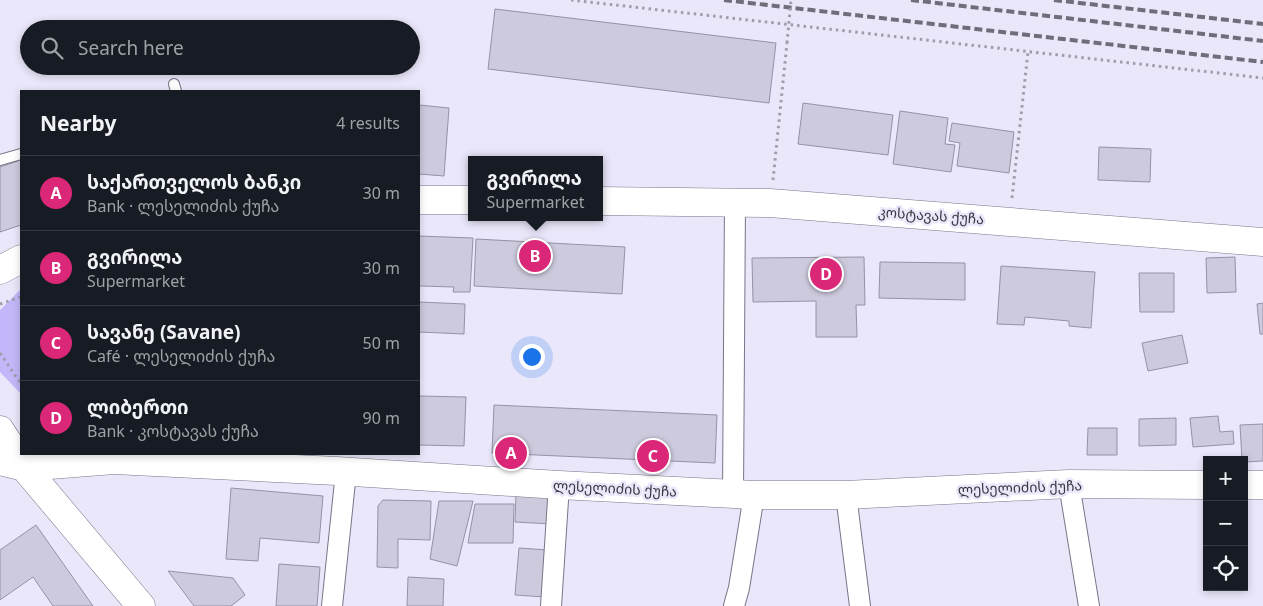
<!DOCTYPE html>
<meta charset="utf-8">
<style>
body{margin:0;font-family:"Noto Sans","Noto Sans Georgian",sans-serif;background:#242831;color:#f1f3f6}
.controls{position:absolute;right:15px;bottom:15px;display:grid;overflow:hidden;border-radius:0px;box-shadow:0 2px 8px #0003}
.controls button{width:45px;height:45px;display:grid;place-items:center;padding:0;border:0;border-bottom:1px solid #363941;background:#171b24;color:#f1f3f6;font:25px sans-serif}
.you{position:absolute;left:531px;top:356px;width:18px;height:18px;margin:-12px;border:4px solid #fff;border-radius:50%;background:#1a73e8;box-shadow:0 0 0 8px #1a73e833}
.badge{display:grid;place-items:center;width:32px;height:32px;border-radius:50%;background:#db2777;color:#fff;font-size:16px;font-weight:700}
.pin{position:absolute;translate:-50% -50%;border:2px solid #fff;box-shadow:0 1px 5px #0006}
.popup{position:absolute;left:468px;top:156px;width:135px;height:65px;box-sizing:border-box;display:grid;place-content:center;border-radius:0px;background:#171b24;filter:drop-shadow(0 1px 4px #0005);font-size:16px;white-space:nowrap;color:#9ea1a6}
.popup b{font-size:19px;color:#f1f3f6}
.popup::after{content:'';position:absolute;left:50%;top:100%;margin-left:-10px;border:10px solid transparent;border-top-color:#171b24}
.list{margin:0;padding:0;list-style:none}
h2{display:flex;justify-content:space-between;align-items:center;height:65px;margin:0;padding:0 20px;font-size:21px}
h2 small{font-size:16px;font-weight:400;color:#9ea1a6}
.list li{display:grid;grid-template-columns:32px 1fr auto;gap:15px;align-items:center;box-sizing:border-box;height:75px;padding:0 20px;border-top:1px solid #363941}
.list b{display:block;font-size:19px;white-space:nowrap}
.list p{margin:0;font-size:16px;white-space:nowrap;color:#9ea1a6}
.list em{font-size:16px;font-style:normal;color:#9ea1a6}
.icon{flex:none;width:28px;height:28px;fill:none;stroke:currentColor;stroke-width:2;stroke-linecap:round;stroke-linejoin:round}
.map{position:relative;flex:none;width:1263px;height:606px;overflow:hidden}
.search{position:absolute;background:#171b24;box-shadow:0 2px 8px #0003;left:20px;top:20px;width:400px;height:55px;display:flex;align-items:center;gap:12px;box-sizing:border-box;padding:0 18px;border-radius:28px;color:#9ea1a6;font-size:19px}
.panel{position:absolute;background:#171b24;box-shadow:0 2px 8px #0003;left:20px;top:90px;width:400px;height:365px;border-radius:0px}
.map>svg:first-child{display:block}
.green{fill:#c3b7f9}
.building{fill:#cdcade;stroke:#9592a5}
.lines{fill:none;stroke-linecap:round;stroke-linejoin:round}
.lane-casing{stroke:#787588;stroke-width:12}
.street-casing{stroke:#787588;stroke-width:22}
.secondary-casing{stroke:#787588;stroke-width:29}
.path{stroke:#9f9dac;stroke-width:3;stroke-dasharray:2.5 4;stroke-linecap:butt}
.lane{stroke:#fff;stroke-width:10}
.street{stroke:#fff;stroke-width:20}
.secondary{stroke:#fff;stroke-width:28}
.rail{stroke:#6f6d79;stroke-width:4;stroke-dasharray:8 4;stroke-linecap:butt}
.path-bridge{stroke:#9f9dac;stroke-width:3;stroke-dasharray:2.5 4;stroke-linecap:butt}
.labels{text-anchor:middle;dominant-baseline:central;stroke-width:5;stroke-linejoin:round;paint-order:stroke}
.street-label{font-size:14px;fill:#393840;stroke:#eae7fb}
</style>
<div class="map">
<svg width="1263" height="606" viewBox="0 0 1263 606">
<rect width="100%" height="100%" fill="#eae7fb"/>
<path class="green" d="M21,289v105l-21,-22v-62z"/>
<path class="building" d="M495,9l281,34 -7,60 -281,-34z
M803,103l90,12 -5,40 -90,-11z
M419,105l30,3 -5,68 -25,-2z
M900,111l48,7 -3,26 10,1 -4,27 -58,-8z
M952,123l62,9 -5,41 -52,-7 3,-23 -11,-2z
M1099,147l52,2 -1,33 -52,-2z
M21,160v65l-21,7v-65z
M419,236l54,2 -3,54h-17l1,-5 -35,-1z
M476,239l149,8 -3,47 -148,-8z
M864,257l1,48h-9l1,32h-41v-36l-63,1 -1,-44z
M1235,257l1,35 -29,1 -1,-35z
M880,262l85,1v37l-86,-2z
M1001,266l94,6 -4,56 -22,-2v-5l-44,-4 -1,8 -27,-1z
M1139,273h35v39h-34z
M419,302l46,2 -1,30 -45,-2z
M1263,303v31h-3l-3,-30z
M1182,335l6,28 -40,8 -6,-28z
M419,396l47,1 -2,49 -45,-1z
M494,405l223,10 -2,48 -223,-10z
M1218,416l2,16 13,-1 1,13 -41,3 -3,-29z
M1176,418v27l-37,1v-27z
M1263,424v37l-19,1v-2h-2l-2,-35z
M1088,428h29v27h-30z
M231,488l92,8 -4,47 -59,-5 -2,23 -32,-2z
M516,494l37,1 -1,29 -37,-2z
M383,500l48,1 -1,39 -32,-1v29l-21,-1 1,-61z
M439,501h34l-16,65 -27,-7z
M475,504h39l-1,39h-45z
M36,525l57,81h-40l-20,-29 -33,23v-50z
M519,548l29,2 -3,47 -30,-2z
M279,564l41,3 -3,39h-41z
M168,571l65,7 12,17 -14,11h-37z
M408,577l36,2 -1,27h-36z"/>
<g class="lines">
<g class="lane-casing">
<path id="lane" d="M174,84l2,7
M0,160l21,-6"/>
</g>
<g class="street-casing">
<path id="street" d="M1069,484l20,122
M733,494l2,-292
M846,495l14,111
M332,606l14,-134
M551,606l8,-121
M734,606l5,-18 15,-93"/>
</g>
<g class="secondary-casing">
<path id="secondary" d="M419,200h52
M599,201l171,2 493,39
M0,270l21,-11
M0,430l24,37 117,139
M0,461l24,6 90,-7 223,11 222,14 195,10h92l223,-11 138,1
M1244,485h19"/>
</g>
<path class="path" d="M571,0l692,78
M773,180l14,-137
M1012,198l16,-146
M0,304l21,-7
M0,353l21,31"/>
<use href="#lane" class="lane"/>
<use href="#street" class="street"/>
<use href="#secondary" class="secondary"/>
<path class="rail" d="M724,0l539,62
M911,0l352,41
M1054,0l209,24"/>
<path class="path-bridge" d="M787,43l4,-43"/>
</g>
<g class="labels">
<g class="street-label">
<text transform="translate(931 215) rotate(4)">კოსტავას ქუჩა</text>
<text transform="translate(1020 487) rotate(-2)">ლესელიძის ქუჩა</text>
<text transform="translate(615 488) rotate(3)">ლესელიძის ქუჩა</text>
</g>
</g>
</svg>
<div class="controls">
<button>+</button>
<button>−</button>
<button><svg class="icon" aria-label="locate" viewBox="0 0 24 24"><circle cx="12" cy="12" r="6"/><path d="M12 2v4M12 18v4M2 12h4M18 12h4"/></svg></button>
</div>
<div class="you"></div>
<div class="pin badge" style="left:511px;top:453px">A</div>
<div class="pin badge" style="left:535px;top:256px">B</div>
<div class="popup"><b>გვირილა</b>Supermarket</div>
<div class="pin badge" style="left:653px;top:456px">C</div>
<div class="pin badge" style="left:826px;top:274px">D</div>
<div class="search"><svg class="icon" aria-label="search" viewBox="0 0 24 24"><circle cx="10" cy="10" r="6"/><path d="M15 15l6 6"/></svg>Search here</div>
<section class="panel">
<h2>Nearby<small>4 results</small></h2>
<ul class="list">
<li><span class="badge">A</span><div><b>საქართველოს ბანკი</b><p>Bank · ლესელიძის ქუჩა</p></div><em>30 m</em></li>
<li><span class="badge">B</span><div><b>გვირილა</b><p>Supermarket</p></div><em>30 m</em></li>
<li><span class="badge">C</span><div><b>სავანე (Savane)</b><p>Café · ლესელიძის ქუჩა</p></div><em>50 m</em></li>
<li><span class="badge">D</span><div><b>ლიბერთი</b><p>Bank · კოსტავას ქუჩა</p></div><em>90 m</em></li>
</ul>
</section>
</div>
